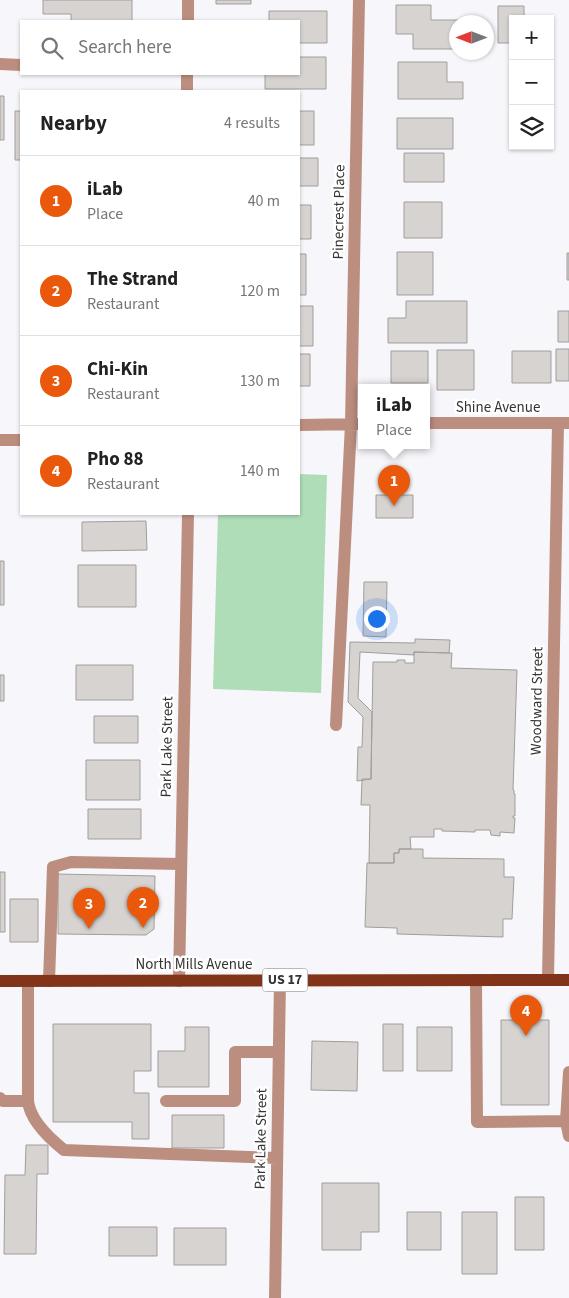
<!DOCTYPE html>
<meta charset="utf-8">
<style>
body{margin:0;font-family:"Source Sans 3",sans-serif;background:#f2f2f2;color:#222}
.controls{position:absolute;right:15px;top:15px;display:grid;overflow:hidden;border-radius:0px;box-shadow:0 1px 4px #0004}
.controls button{width:45px;height:45px;display:grid;place-items:center;padding:0;border:0;border-bottom:1px solid #e0e0e0;background:#fff;color:#222;font:25px sans-serif}
.compass{position:absolute;left:449px;top:15px;width:45px;height:45px;border-radius:50%;background:#fff;box-shadow:0 1px 4px #0004;rotate:270deg}
.you{position:absolute;left:376px;top:618px;width:18px;height:18px;margin:-12px;border:4px solid #fff;border-radius:50%;background:#1a73e8;box-shadow:0 0 0 8px #1a73e833}
.badge{display:grid;place-items:center;width:32px;height:32px;border-radius:50%;background:#ea580c;color:#fff;font-size:16px;font-weight:700}
.pin{position:absolute;translate:-50% -41px;filter:drop-shadow(0 1px 2px #0008)}
.pin::after{content:'';position:absolute;top:26px;width:18px;height:15px;background:inherit;clip-path:polygon(0 0,100% 0,50% 100%)}
.popup{position:absolute;left:358px;top:384px;width:72px;height:65px;box-sizing:border-box;display:grid;place-content:center;border-radius:0px;background:#fff;filter:drop-shadow(0 1px 4px #0005);font-size:16px;white-space:nowrap;color:#767676}
.popup b{font-size:19px;color:#222}
.popup::after{content:'';position:absolute;left:50%;top:100%;margin-left:-10px;border:10px solid transparent;border-top-color:#fff}
.list{margin:0;padding:0;list-style:none}
h2{display:flex;justify-content:space-between;align-items:center;height:65px;margin:0;padding:0 20px;font-size:21px}
h2 small{font-size:16px;font-weight:400;color:#767676}
.list li{display:grid;grid-template-columns:32px 1fr auto;gap:15px;align-items:center;box-sizing:border-box;height:90px;padding:0 20px;border-top:1px solid #e0e0e0}
.list b{display:block;font-size:19px;white-space:nowrap}
.list p{margin:0;font-size:16px;white-space:nowrap;color:#767676}
.list em{font-size:16px;font-style:normal;color:#767676}
.icon{flex:none;width:28px;height:28px;fill:none;stroke:currentColor;stroke-width:2;stroke-linecap:round;stroke-linejoin:round}
.map{position:relative;flex:none;width:569px;height:1298px;overflow:hidden}
.search{position:absolute;background:#fff;box-shadow:0 1px 4px #0004;left:20px;top:20px;width:280px;height:55px;display:flex;align-items:center;gap:12px;box-sizing:border-box;padding:0 18px;border-radius:0px;color:#767676;font-size:19px}
.panel{position:absolute;background:#fff;box-shadow:0 1px 4px #0004;left:20px;top:90px;width:280px;height:425px;border-radius:0px}
.map>svg:first-child{display:block}
.green{fill:#aeddb8}
.building{fill:#d7d3d0;stroke:#a19d9a}
.lines{fill:none;stroke-linecap:round;stroke-linejoin:round}
.minor{stroke:#bc8e7f;stroke-width:12}
.major{stroke:#82341a;stroke-width:12}
.labels{text-anchor:middle;dominant-baseline:central;stroke-width:5;stroke-linejoin:round;paint-order:stroke}
.shield{fill:#fff;stroke:#717172;stroke-width:1}
.shield-label{font-size:14px;font-weight:bold;fill:#343435}
.street-label{font-size:15px;fill:#343435;stroke:#fff}
</style>
<div class="map">
<svg width="569" height="1298" viewBox="0 0 569 1298">
<rect width="100%" height="100%" fill="#f7f7fb"/>
<path class="green" d="M299,474l28,1 -6,218 -108,-4 5,-175h81z"/>
<path class="building" d="M43,0h89v21h-61v-7h-28z
M216,0h35v4h-35z
M396,5h35v15h44v2h-19v27h-43v-15h-17z
M498,6h26v13h-11v24h-15z
M269,11h58v32h-28v-22h-30z
M299,57h27v32h-61v-15h34z
M398,62h49v20h16v17h-65z
M0,96h4v44h-4z
M15,111h6v49h-6z
M299,111h15v34h-15z
M397,118h56v31h-56z
M404,153h40v29h-40z
M299,158h19v28h-19z
M404,202h38v36h-38z
M299,205h12v34h-12z
M397,252h36v43h-36z
M567,253h2v27h-2z
M299,254h7v41h-7z
M406,301h61v42h-79v-25h18z
M299,306h14v40h-14z
M558,311h11v31h-11z
M556,349h13v32h-13z
M437,350h37v40h-37z
M391,351h37v32h-37z
M512,351h39v32h-39z
M299,354h11v32h-11z
M376,495h37v23h-37z
M146,521l1,29 -65,1v-29z
M0,561h4v44h-4z
M78,565h58v42h-58z
M364,582h23l-1,55 -23,-1z
M415,639l35,1 -1,13 -35,-1v3l-54,-3 -2,46 14,14 -1,67 -14,2 1,-34h4l1,-30 -15,-15 2,-60 65,1z
M414,652l38,1 -1,15 66,2 -4,120h1v4h1v22h-2v2h2l-1,15 -14,-1v4l-9,-1 -1,-5h-15v2l-33,-1v-2h-8v8h-24l1,12h-12v4h-5v10h-25l1,-58h-9l1,-26h9l2,-117h24v-2h8v3h9z
M76,665h57v35h-57z
M0,675h4v26h-4z
M94,716h44v27h-44z
M86,760h54v40h-54z
M88,809h53v30h-53z
M399,849h24v9l81,1v18h10l-2,42h-9v18l-106,-3v-6l-32,-1 2,-64h27v-10h5z
M0,872h5v60h-5z
M58,874l97,2 -1,53 -8,6 -88,-1z
M10,899h28v43h-28z
M501,1020h48v85h-48z
M53,1024h98v47h-17v22h15v46h-17v-17h-79z
M383,1024h20v47h-20z
M185,1027h24v60h-51v-36h27z
M417,1027h35v44h-35z
M312,1041l46,1 -1,49 -46,-1z
M172,1115h52v33h-52z
M26,1145h22v29h-11l-1,80h-32l1,-79h20z
M322,1183h57v49h-18v18h-39z
M515,1197h29v53h-29z
M407,1212h34v38h-34z
M462,1212h35v62h-35z
M109,1227h48v29h-48z
M174,1228h52v37h-52z"/>
<g class="lines">
<path class="minor" d="M188,21v-21
M0,64l21,1
M187,74v17
M426,423h143
M299,425l63,-1
M0,440h21
M336,725l15,-301 8,-424
M476,980l1,142 89,-1
M548,980l10,-557
M28,981v120c2,19 21,37 36,49l213,8
M49,981l4,-114 18,-5 110,2
M179,981l9,-467
M569,1072l-3,49 3,15
M0,1098l3,3h25
M166,1101h69v-49h44
M275,1298l5,-318"/>
<path class="major" d="M0,981l569,-1"/>
</g>
<g class="labels">
<rect class="shield" x="262.5" y="968.5" width="45" height="23" rx="4"/>
<g class="shield-label">
<text x="285" y="980">US 17</text>
</g>
<g class="street-label">
<text transform="translate(339 212) rotate(-89)">Pinecrest Place</text>
<text x="498" y="407">Shine Avenue</text>
<text transform="translate(537 701) rotate(-89)">Woodward Street</text>
<text transform="translate(167 747) rotate(-89)">Park Lake Street</text>
<text x="194" y="964">North Mills Avenue</text>
<text transform="translate(261 1139) rotate(-89)">Park Lake Street</text>
</g>
</g>
</svg>
<div class="controls">
<button>+</button>
<button>−</button>
<button><svg class="icon" aria-label="layers" viewBox="0 0 24 24"><path d="M12 4l9 5-9 5-9-5zM3 14l9 5 9-5"/></svg></button>
</div>
<svg class="compass" viewBox="-18 -18 36 36"><path d="M0-13l5 13h-10z" fill="#e53935"/><path d="M0 13l5-13h-10z" fill="#767676"/></svg>
<div class="you"></div>
<div class="pin badge" style="left:394px;top:506px">1</div>
<div class="popup"><b>iLab</b>Place</div>
<div class="pin badge" style="left:143px;top:928px">2</div>
<div class="pin badge" style="left:89px;top:929px">3</div>
<div class="pin badge" style="left:526px;top:1036px">4</div>
<div class="search"><svg class="icon" aria-label="search" viewBox="0 0 24 24"><circle cx="10" cy="10" r="6"/><path d="M15 15l6 6"/></svg>Search here</div>
<section class="panel">
<h2>Nearby<small>4 results</small></h2>
<ul class="list">
<li><span class="badge">1</span><div><b>iLab</b><p>Place</p></div><em>40 m</em></li>
<li><span class="badge">2</span><div><b>The Strand</b><p>Restaurant</p></div><em>120 m</em></li>
<li><span class="badge">3</span><div><b>Chi-Kin</b><p>Restaurant</p></div><em>130 m</em></li>
<li><span class="badge">4</span><div><b>Pho 88</b><p>Restaurant</p></div><em>140 m</em></li>
</ul>
</section>
</div>
